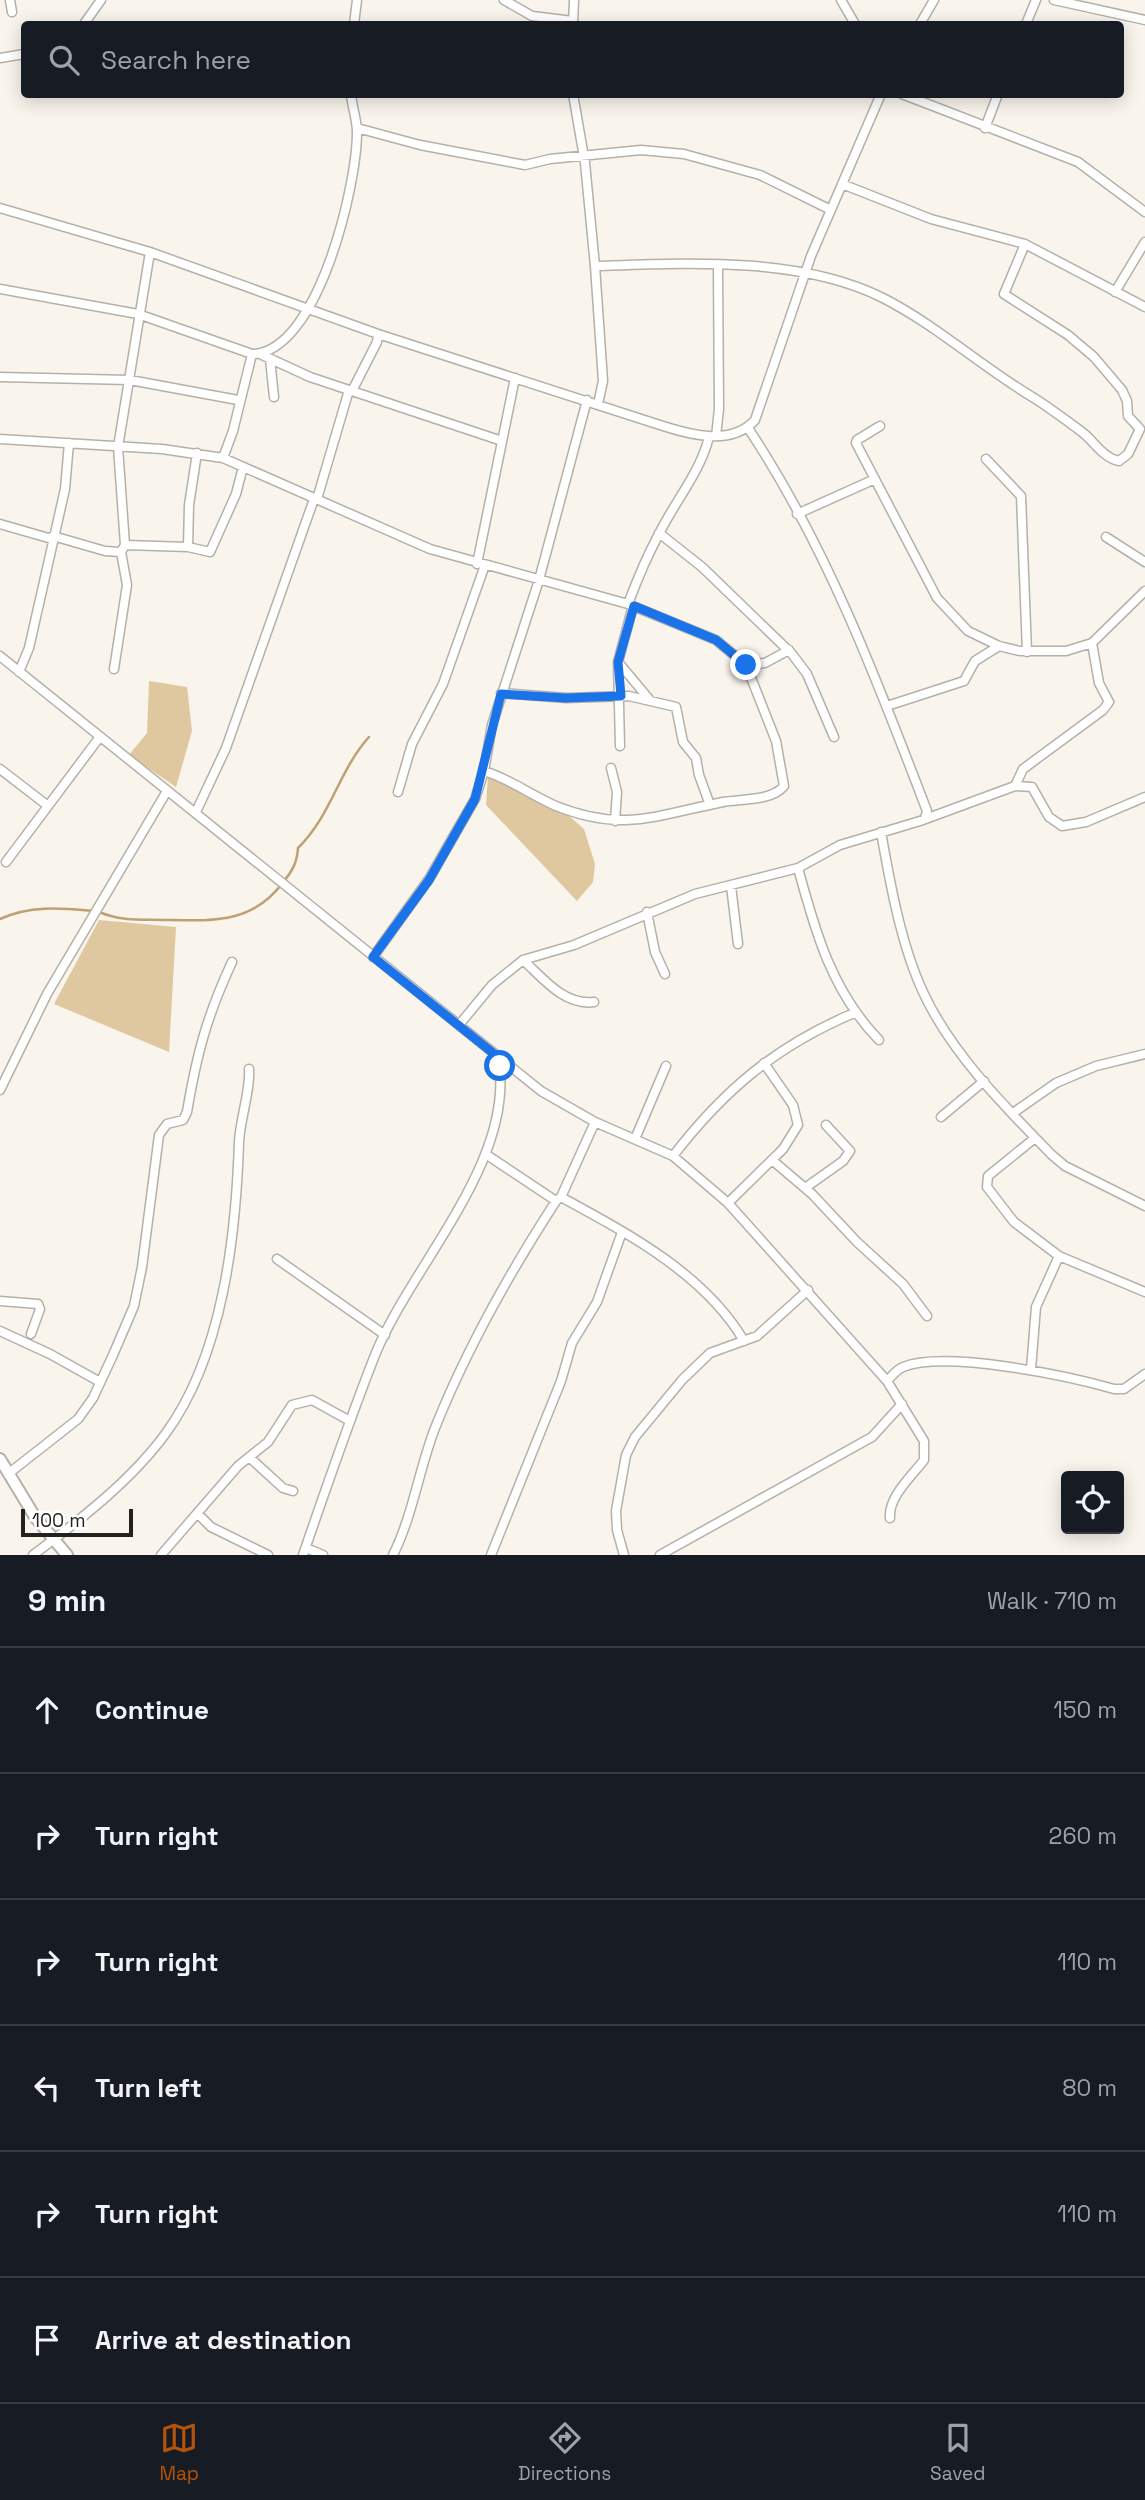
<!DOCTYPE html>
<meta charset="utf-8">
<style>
body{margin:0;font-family:"Space Grotesk",sans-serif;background:#242831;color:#f1f3f6}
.controls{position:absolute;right:21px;bottom:21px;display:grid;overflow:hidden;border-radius:7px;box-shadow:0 4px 18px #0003}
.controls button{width:63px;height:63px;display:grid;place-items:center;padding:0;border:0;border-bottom:2px solid #363941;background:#171b24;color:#f1f3f6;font:35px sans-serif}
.scale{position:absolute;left:21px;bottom:18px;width:112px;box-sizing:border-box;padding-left:7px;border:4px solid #24221f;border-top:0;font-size:19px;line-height:24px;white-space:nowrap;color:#24221f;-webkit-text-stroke:5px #fff;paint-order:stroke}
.stop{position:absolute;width:21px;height:21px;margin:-16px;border:5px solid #1a73e8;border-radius:50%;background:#fff}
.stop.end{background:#1a73e8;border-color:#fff;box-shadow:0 2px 7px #0008}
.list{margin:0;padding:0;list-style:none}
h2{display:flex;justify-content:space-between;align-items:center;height:91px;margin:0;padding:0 28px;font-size:30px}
h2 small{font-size:23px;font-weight:400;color:#9ea1a6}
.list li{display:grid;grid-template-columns:46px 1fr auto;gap:21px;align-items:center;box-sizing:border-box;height:126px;padding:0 28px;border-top:2px solid #363941}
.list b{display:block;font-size:26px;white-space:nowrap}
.list em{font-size:23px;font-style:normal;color:#9ea1a6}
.icon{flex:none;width:38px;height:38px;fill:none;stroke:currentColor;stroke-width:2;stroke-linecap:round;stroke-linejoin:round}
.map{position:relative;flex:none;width:1145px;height:1555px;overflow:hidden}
.search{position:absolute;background:#171b24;box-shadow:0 4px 18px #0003;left:21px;right:21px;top:21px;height:77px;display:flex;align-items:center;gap:18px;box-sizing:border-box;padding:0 24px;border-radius:7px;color:#9ea1a6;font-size:26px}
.sheet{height:847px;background:#171b24}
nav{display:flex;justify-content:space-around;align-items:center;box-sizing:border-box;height:98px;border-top:2px solid #363941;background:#171b24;font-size:19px;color:#9ea1a6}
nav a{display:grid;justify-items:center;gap:4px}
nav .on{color:#b45309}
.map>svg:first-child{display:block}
.green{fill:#dfc79f}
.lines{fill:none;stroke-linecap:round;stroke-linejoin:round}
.stream{stroke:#bda172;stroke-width:2.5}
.minor-casing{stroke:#b5b0a9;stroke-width:11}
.tertiary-casing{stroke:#b5b0a9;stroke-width:14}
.minor{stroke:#fff;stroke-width:8}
.tertiary{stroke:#fff;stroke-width:10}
.route{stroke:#1a73e8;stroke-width:9}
</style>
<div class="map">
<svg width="1145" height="1555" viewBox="0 0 1145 1555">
<rect width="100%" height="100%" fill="#f9f4ec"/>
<path class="green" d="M149,681l38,6 5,44 -16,56 -47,-32 18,-22z
M488,777l81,39 15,13 11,35 -2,18 -16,19 -91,-96z
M99,920l77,7 -7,125 -115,-48z"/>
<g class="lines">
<path class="stream" d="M99,912c24,10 44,7 69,8 47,1 86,3 116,-39 9,-11 13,-19 14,-33 33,-32 41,-78 71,-111
M0,919c30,-14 60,-11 93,-8"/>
<g class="minor-casing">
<path id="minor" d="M10,0l2,12
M504,0l28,16 41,5
M841,0l14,24
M1054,0l91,20
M84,24l17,-24
M354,24l3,-24
M573,24l1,-24
M920,24l14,-24
M1026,24l10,-24
M0,58l24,-4
M573,94l12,69 10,103 8,115 -5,23
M902,94l176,68 67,50
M357,128l63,17 105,20 25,-6 91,-9 43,4 76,21 71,35
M985,128l13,-34
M842,184l89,35 94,25 120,63
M0,208l150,44 228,82 285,92c28,9 69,20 92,-6l56,-164 70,-162
M595,266c90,-3 205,-10 288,32 53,27 99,69 151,100 16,10 32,22 48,34 12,9 21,26 37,29l9,-7 12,-25 -12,-13 -1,-15 -5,-11 -28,-33 -26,-22 -64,-41 21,-50
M0,289l138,25 114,40c66,-1 105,-169 105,-222 0,-12 -5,-25 -6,-38
M1115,292l30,-50
M260,354l50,23 192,64
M270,359l4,38
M0,377l130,3 108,20
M352,391l25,-49 1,-8
M880,426l-23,14 -1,3 81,155 31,33 31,15 21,5h46l26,-8 53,-52
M748,428c78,117 129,252 179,383l-2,7
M716,436l3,-27 -1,-142
M0,439l162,10 61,9 207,91 198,55 88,36 30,25 30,76 8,45c-12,15 -43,13 -61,16 -66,13 -99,31 -167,4 -25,-11 -46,-27 -72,-35
M223,458l10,-27 19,-77
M986,459l35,37 6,156
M317,499l32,-109
M797,514l78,-35
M0,524l52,15
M659,533l43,34 90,87 15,20 27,63
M53,536l52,15 16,1
M1106,537l39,25
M125,545l63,2 22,5 26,-58 7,-27
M188,547l1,-42 8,-52
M477,564l38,-186
M628,604c9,-24 19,-48 31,-70 16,-33 41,-61 50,-97
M0,656l541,435 54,31 78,34 55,47 159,178 37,60v19c-12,16 -36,37 -34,58
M618,662l31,37
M746,665l19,-2 24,-13
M114,669l13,-84 -6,-33 4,-7 -7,-98 32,-195
M19,672l10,-24 36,-159 4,-46
M501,693l65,5 63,-2 47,11 7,35 13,16 3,17 11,30
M887,706l77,-25 11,-20 24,-15
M620,746l-2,-84 15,-56
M611,768l6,24 -2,29
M0,769l48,37
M1015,786l8,-17 80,-59 6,-8 -10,-19 -7,-40
M398,792l14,-48 31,-60 42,-119
M196,812l30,-64 88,-249
M881,832c9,51 20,113 42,160 28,61 82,115 129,163l13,11 80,40
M6,862l93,-124
M798,868c17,63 34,124 81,172
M731,886l7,58
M647,912l8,40 10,22
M373,957l56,-78 46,-80 9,-28 8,-46 47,-145 48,-180
M523,960c20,18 41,46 71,42
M459,1025l33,-40 31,-25 51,-15 121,-51 103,-26 42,-23 80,-24 95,-35 17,1 17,30 13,9 24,-4 59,-25
M0,1090l47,-96 120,-203
M1013,1113l43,-30 40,-17 49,-12
M941,1117l43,-36
M1035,1138l-47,38 -1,11 27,35 45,34 86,36
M635,1139l31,-73
M487,1155l69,46 5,-4c66,36 144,77 183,144
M673,1156c51,-66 103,-110 181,-143
M772,1160l40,34 45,48 46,42 24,32
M805,1188l38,-27 7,-10 -24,-26
M561,1197l34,-75
M728,1203l55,-54 15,-24 -5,-20 -29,-42
M277,1259l108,76
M0,1301l38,3 2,5 -9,25
M0,1331l50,23 50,28
M1031,1369l5,-62 23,-51
M887,1381c5,-5 9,-11 16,-14 43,-17 166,9 211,22h10l21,-15
M249,1457l34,31 10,3
M8,1474l70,-55 15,-21 20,-43 21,-49 8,-39 17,-132 8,-11 16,-4 4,-8c10,-59 20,-96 45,-150
M198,1514l13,13 57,28
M306,1548l17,7
M33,1555c47,-35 99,-75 133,-122 57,-78 70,-198 73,-291 1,-23 12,-53 10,-73
M161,1555l77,-89 30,-24 24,-37 20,-5 38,21
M303,1555c23,-67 46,-134 72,-200 37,-91 143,-196 123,-298
M393,1555c20,-40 26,-86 42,-127 32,-80 75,-156 121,-227
M491,1555l70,-174 11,-38 25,-41 25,-70
M624,1555l-7,-25 -1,-19 10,-56 9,-18 47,-57 28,-27 47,-17 51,-46
M660,1555l212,-118 30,-33"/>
</g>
<g class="tertiary-casing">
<path id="tertiary" d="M0,1459l35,58 32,38"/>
</g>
<use href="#minor" class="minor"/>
<use href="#tertiary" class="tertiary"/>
</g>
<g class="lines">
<path class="route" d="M500,1066l-2,-9 -125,-100 56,-77 46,-81 26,-105 65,4 55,-2 -3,-34 16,-56 82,34 30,25"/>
</g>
</svg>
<div class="controls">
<button><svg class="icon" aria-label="locate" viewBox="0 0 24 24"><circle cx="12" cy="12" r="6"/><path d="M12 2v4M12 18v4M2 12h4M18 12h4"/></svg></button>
</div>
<div class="scale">100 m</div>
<div class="stop" style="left:500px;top:1066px"></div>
<div class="stop end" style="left:746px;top:665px"></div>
<div class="search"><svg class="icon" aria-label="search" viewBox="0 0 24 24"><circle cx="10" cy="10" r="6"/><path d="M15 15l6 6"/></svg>Search here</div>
</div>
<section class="sheet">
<h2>9 min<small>Walk · 710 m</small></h2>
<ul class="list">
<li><svg class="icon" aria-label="ahead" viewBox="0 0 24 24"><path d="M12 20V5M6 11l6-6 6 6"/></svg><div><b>Continue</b></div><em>150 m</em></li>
<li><svg class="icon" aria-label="right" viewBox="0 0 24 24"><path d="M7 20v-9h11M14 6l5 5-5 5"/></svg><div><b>Turn right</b></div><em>260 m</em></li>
<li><svg class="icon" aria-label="right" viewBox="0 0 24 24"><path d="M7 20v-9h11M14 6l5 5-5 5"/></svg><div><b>Turn right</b></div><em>110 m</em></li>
<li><svg class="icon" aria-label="left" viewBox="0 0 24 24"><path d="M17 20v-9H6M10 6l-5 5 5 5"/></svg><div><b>Turn left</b></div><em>80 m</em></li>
<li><svg class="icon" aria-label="right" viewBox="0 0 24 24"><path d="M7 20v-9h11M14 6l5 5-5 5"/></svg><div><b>Turn right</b></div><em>110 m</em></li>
<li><svg class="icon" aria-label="arrive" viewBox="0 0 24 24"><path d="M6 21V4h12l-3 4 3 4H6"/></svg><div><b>Arrive at destination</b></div></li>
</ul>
</section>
<nav>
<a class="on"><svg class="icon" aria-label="map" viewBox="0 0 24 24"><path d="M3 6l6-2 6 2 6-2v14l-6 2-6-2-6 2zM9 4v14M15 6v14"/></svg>Map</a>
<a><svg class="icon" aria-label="directions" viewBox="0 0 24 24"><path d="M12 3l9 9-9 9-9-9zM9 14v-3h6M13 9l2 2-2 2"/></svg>Directions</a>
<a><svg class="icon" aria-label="saved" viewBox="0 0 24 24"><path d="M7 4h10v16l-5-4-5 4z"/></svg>Saved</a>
</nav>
